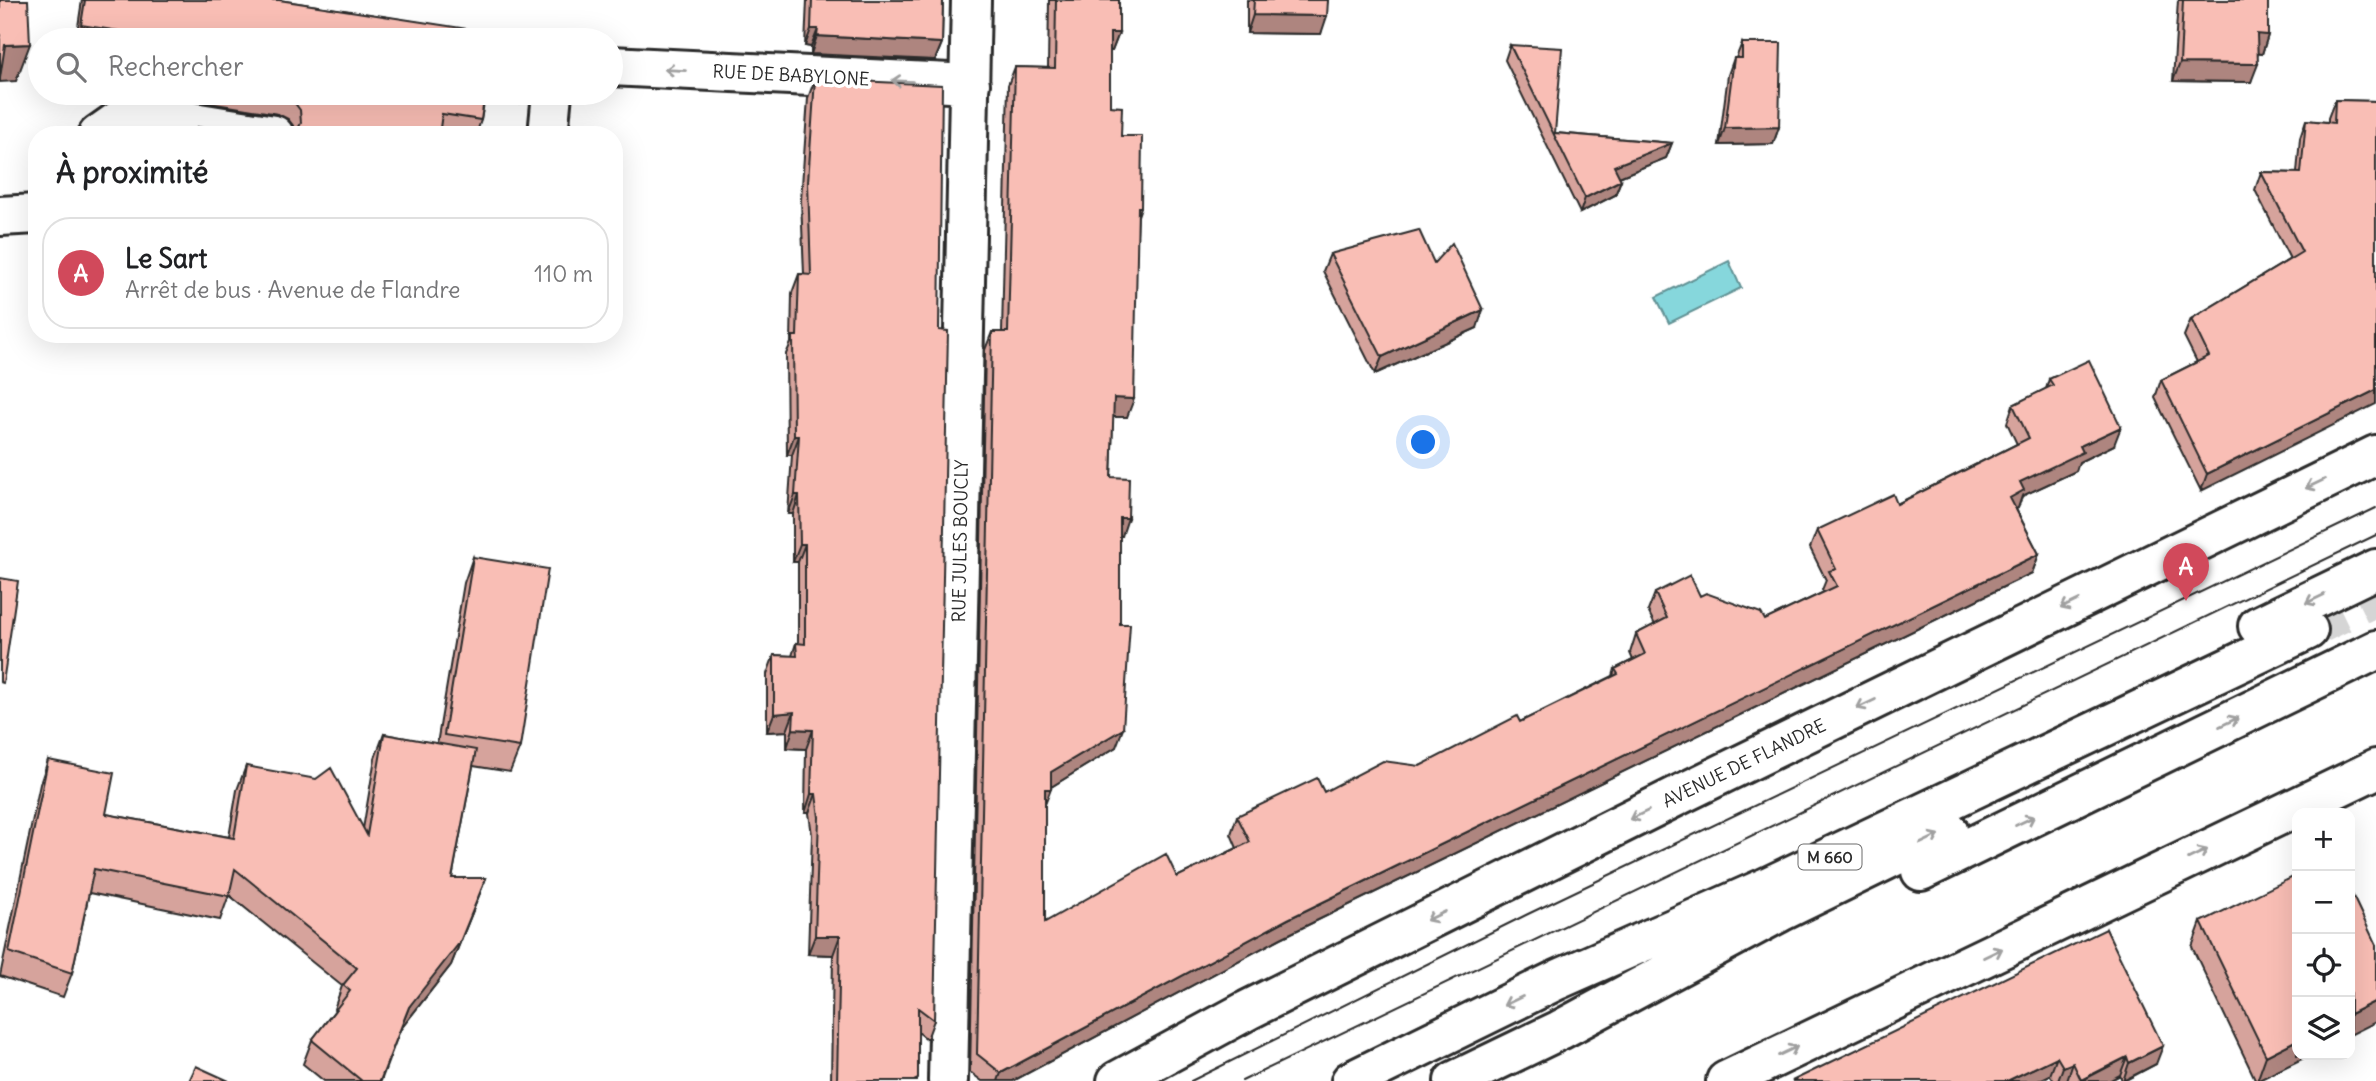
<!DOCTYPE html>
<html lang="fr">
<meta charset="utf-8">
<style>
body{margin:0;font-family:Delius,sans-serif;background:#f2f2f2;color:#202124}
.controls{position:absolute;right:21px;bottom:21px;display:grid;overflow:hidden;border-radius:14px;box-shadow:0 7px 28px #0002}
.controls button{width:63px;height:63px;display:grid;place-items:center;padding:0;border:0;border-bottom:2px solid #e0e0e0;background:#fff;color:#202124;font:35px sans-serif}
.you{position:absolute;left:1424px;top:443px;width:24px;height:24px;margin:-18px;border:5px solid #fff;border-radius:50%;background:#1a73e8;box-shadow:0 0 0 10px #1a73e833}
.badge{display:grid;place-items:center;width:46px;height:46px;border-radius:50%;background:#d1495b;color:#fff;font-size:23px;font-weight:700}
.pin{position:absolute;translate:-50% -58px;filter:drop-shadow(0 2px 4px #0008)}
.pin::after{content:'';position:absolute;top:37px;width:24px;height:21px;background:inherit;clip-path:polygon(0 0,100% 0,50% 100%)}
.list{margin:0;padding:0;list-style:none}
h2{display:flex;justify-content:space-between;align-items:center;height:91px;margin:0;padding:0 28px;font-size:30px}
h2 small{font-size:23px;font-weight:400;color:#757577}
.list li{display:grid;grid-template-columns:46px 1fr auto;gap:21px;align-items:center;box-sizing:border-box;height:112px;margin:0 14px 14px;padding:0 14px;border:2px solid #e0e0e0;border-radius:28px}
.list b{display:block;font-size:26px;white-space:nowrap}
.list p{margin:0;font-size:23px;white-space:nowrap;color:#757577}
.list em{font-size:23px;font-style:normal;color:#757577}
.icon{flex:none;width:38px;height:38px;fill:none;stroke:currentColor;stroke-width:2;stroke-linecap:round;stroke-linejoin:round}
.map{position:relative;flex:none;width:2376px;height:1081px;overflow:hidden}
.search{position:absolute;background:#fff;box-shadow:0 7px 28px #0002;left:28px;top:28px;width:595px;height:77px;display:flex;align-items:center;gap:18px;box-sizing:border-box;padding:0 24px;border-radius:38px;color:#757577;font-size:26px}
.panel{position:absolute;background:#fff;box-shadow:0 7px 28px #0002;left:28px;top:126px;width:595px;height:217px;border-radius:28px}
.map>svg:first-child{display:block}
.water{fill:#86d7dc;stroke:#629295;stroke-width:2}
.lines{fill:none;stroke-linecap:round;stroke-linejoin:round}
.primary-tunnel{stroke:#d5d5d5;stroke-width:38;stroke-dasharray:38 19;stroke-linecap:butt}
.minor-casing{stroke:#2b2b2b;stroke-width:44}
.tertiary-casing{stroke:#2b2b2b;stroke-width:44}
.primary-casing{stroke:#2b2b2b;stroke-width:44}
.minor{stroke:#fff;stroke-width:38}
.tertiary{stroke:#fff;stroke-width:38}
.primary{stroke:#fff;stroke-width:38}
.tram{stroke:#2b2b2b;stroke-width:2}
.wall{fill:#d6a39c;stroke:#2b2b2b;stroke-width:2}
.shaded-wall{fill:#ae857f;stroke:#2b2b2b;stroke-width:2}
.building{fill:#f9beb5;stroke:#2b2b2b;stroke-width:2}
.oneway{stroke:#a0a0a0}
.labels{text-anchor:middle;dominant-baseline:central;stroke-width:7;stroke-linejoin:round;paint-order:stroke}
.shield{fill:#fff;stroke:#6b6b6b;stroke-width:2}
.shield-label{font-size:16px;font-weight:bold;fill:#2b2b2b}
.street-label{font-size:18px;fill:#2b2b2b;stroke:#fff}
</style>
<div class="map">
<svg width="2376" height="1081" viewBox="0 0 2376 1081">
<rect width="100%" height="100%" fill="#fff"/>
<filter id="ink" filterUnits="userSpaceOnUse"><feTurbulence type="fractalNoise" baseFrequency=".0143" numOctaves="2"/><feDisplacementMap in="SourceGraphic" scale="14" xChannelSelector="R" yChannelSelector="G"/><feConvolveMatrix kernelMatrix="1 2 1 2 8 2 1 2 1" color-interpolation-filters="sRGB"/></filter>
<g filter="url(#ink)">
<path class="water" d="M1729,261l12,27 -72,35 -13,-26z"/>
<g class="lines">
<path class="primary-tunnel" d="M2308,630l68,-33"/>
<g class="minor-casing">
<path id="minor" d="M611,66l359,18
M98,135l27,-19 18,-2 131,21
M548,135l4,-42
M0,216l37,-2
M948,1081l23,-1081"/>
</g>
<g class="tertiary-casing">
<path id="tertiary" d="M1117,1081l131,-71 433,-216 695,-339
M1726,1081l650,-312"/>
</g>
<g class="primary-casing">
<path id="primary" d="M2258,626l118,-57
M1921,871l455,-221
M1351,1081l206,-101 208,-92 543,-258
M1454,1081l106,-51 220,-118 168,-82"/>
</g>
<use href="#minor" class="minor"/>
<use href="#tertiary" class="tertiary"/>
<use href="#primary" class="primary"/>
<path class="tram" d="M1191,1081l337,-167 848,-406
M1242,1081l1134,-546"/>
</g>
<path class="wall" d="M82,0h197l254,40h-457z
M807,0h136l-1,43 -7,17 -124,-6v-7l-6,-1z
M1049,0h70v33l-7,18h-2v55l11,30 20,71 -3,9 -11,201h-14l-2,60 11,59h-2l-4,211 -65,40 -6,16v119l132,-45 60,-29 -6,-14 6,-18 183,-50 100,-44 93,-46 2,-7 18,-9 -3,-7 6,-19 19,-9 -7,-14 7,-18 45,3 65,24 59,-28 -2,-2 4,-10 -16,-32 7,-18 80,-26 120,-60 -10,-21 6,-18 33,-16 3,-10 65,66 -35,17 -3,9 -54,25 -4,12 -2,1 23,45 -7,19 -751,365 -268,143h-31l-12,-9 15,-722 7,-18h10l6,-247 7,-18 33,1z
M1247,0h81l-7,34 -74,-1z
M2178,0h90v35l-6,19 -4,-1 -7,29 -78,-1z
M1742,43l37,84 -6,17 -54,1 9,-70 6,-17h2z
M1510,45l45,88 117,10 -6,15 -47,19 2,3 -6,15 -35,18 -75,-153z
M815,79l124,251 -5,690 -7,19 -9,-7 -1,49h-86l2,-126 -25,-1 4,-119 -3,-22h-4l1,-64 -19,-1v-17l-20,1v-58l7,-19 18,1 4,-13h2v-81h-5v-48h-5l4,-59h-5l-1,-101 5,-11 1,-50 7,-19h5l-3,-74 7,-102z
M198,93h325l-3,10 -35,-6 -4,23 -5,15h-9l-28,-4 -144,3 -1,-7 -6,-8 -10,-5 -81,-13z
M2335,100l41,1 -175,390 -46,-93 6,-18 36,-18 -13,-26 7,-17 99,-60 -35,-69 6,-18 36,1 3,-35 6,-18 22,2v-4z
M1330,254l104,9 43,65 -102,46 -52,-103z
M473,557l47,190 -10,25 -37,-6 -21,112h34l-35,87 -51,65 -19,51h-57l-21,-17 9,-24 23,-30 -1,-1 8,-23 -113,-91 -9,25 -131,-27 -17,80 -9,24 -63,-21 40,-192 8,-24 58,54 123,23 8,-47 9,-24 117,63 12,-71 9,-24 53,10 27,-161z
M2201,922l96,133 -39,26h-2l-64,-134z
M2106,929l50,135 -32,17h-2l-2,-6 -11,6h-55l-4,-6 -12,6z"/>
<path class="shaded-wall" d="M1253,15l74,1 -6,18 -74,-1z
M811,29h7l-7,18 -6,-1z
M1110,33h9l-7,18h-9z
M2257,34l11,1 -6,19 -11,-1z
M817,36l125,7 -7,17 -124,-6z
M30,44l-14,37 -16,1v-22l5,-15z
M2180,63l78,1 -7,18 -78,-1z
M1779,127l-6,17 -54,1 6,-17z
M1672,143l-6,15 -57,23 5,-15z
M1621,180l-6,15 -35,18 5,-15z
M1483,310l-6,18 -102,46 7,-17z
M2376,390v14l-175,87 6,-17z
M1114,398l20,1 -7,18h-20z
M2121,427l-7,18 -35,17 -3,9 -54,25 -4,12 -15,8 7,-18 10,-16 60,-36z
M794,436h5l-7,19h-5z
M795,495h4l-6,19h-5z
M1120,518h8l-6,18h-9z
M800,544h5l-7,18h-5z
M2039,554l-7,19 -751,365 -268,143h-15l3,-8 287,-154z
M794,712l-7,19 -20,1 7,-18z
M793,729l20,1 -7,19 -19,-1z
M1123,729l-7,18 -68,42h3l-7,18h-6l13,-35z
M811,794h5l-7,19h-4z
M486,878l-35,87 -51,65 9,-23z
M815,936h25l-7,19 -25,-1z
M2376,1001v21l-26,13v-21z
M2297,1040v15h13l-53,26 9,-25z
M2163,1046l-7,18 -33,17 6,-18z
M2057,1057l-7,18 -12,6h-31z
M2127,1057l-7,18 -11,6h-28z
M2073,1063l-6,18h-9l5,-14z"/>
<path class="building" d="M0,0h28l2,44 -25,1 -5,33z
M85,0h194l254,39 -408,1 1,-8 -45,-7z
M812,0h131l-1,43 -125,-7 1,-7h-7z
M1056,0h63v33h-9v73l12,1 -1,29h21l-1,71h-3l-4,192 -20,-1 -3,79 18,1 -1,40h-8v106h10l-7,105 -72,43v17h-6v133l121,-68 11,23 73,-35 -13,-26 80,-38 7,14 59,-31 37,5 97,-50 3,6 98,-48 -3,-5 30,-15 -9,-20 31,-16 -12,-25 35,-18 10,21 6,-3 55,20 4,7 72,-34 -8,-15 7,-2 -19,-39 76,-36 4,10 132,-66 -16,-33 40,-20 -4,-6 40,-19 32,67 -41,19 3,6 -63,30 4,8 -14,8 29,56 -751,365 -287,154 -24,-19 15,-722h16l7,-265 40,1z
M1254,0h74l-1,16 -74,-1z
M2183,0h85v35l-11,-1 1,30 -78,-1z
M1742,43h39l-2,84 -54,1 9,-70h8z
M1510,45l52,3 -7,85 117,10 -58,23 7,14 -36,18z
M815,79l127,6 -3,245 9,1 -14,689 -16,-12v71l-4,2h-77l3,-145h-25l4,-119 -3,-23h-5l2,-64 -20,-1 1,-17 -20,2v-59l23,1 -1,-13 9,1v-100h-5l-1,-49h-4l4,-59h-5l-1,-100h4l2,-62 12,1 -3,-93z
M257,93h228l-4,27 -39,-6 -3,21h-145l2,-2 5,-10 -1,-13 -6,-8 -10,-5z
M2335,100l41,1v289l-169,84 -46,-94 48,-24 -18,-37 111,-67 -41,-80 40,1 5,-53 28,3z
M197,127l46,8h-47z
M1419,230l15,33 18,-20 31,67 -101,47 -52,-103z
M473,557l75,12 -28,178 -76,-12z
M0,578l18,3 -15,102 -3,-1z
M384,734l92,16 -24,128h34l-26,64 -51,65 -29,74h-18l-50,-41 38,-49 -7,-6 14,-17 -122,-99 -6,27 -135,-27 -22,104 -63,-21 39,-192 66,13 -8,41 128,24 12,-72 70,13 15,-11 36,67z
M2297,875v165l-31,16 -65,-134z
M2350,890l26,55v56l-26,13z
M2106,929l57,117 -34,17 -2,-6 -46,23 -8,-17 -10,4 -6,-10 -50,24h-215z
M196,1066l33,15h-40z"/>
<defs><path id="oneway-shaft" d="M-6 0H5M1.5-3L5.5 0L1.5 3" fill="none" stroke-width="1.6" stroke-linecap="round" stroke-linejoin="round" transform="scale(1.75)"/></defs>
<g class="oneway">
<use href="#oneway-shaft" transform="translate(675 70) rotate(-177)"/>
<use href="#oneway-shaft" transform="translate(902 81) rotate(-177)"/>
<use href="#oneway-shaft" transform="translate(2315 484) rotate(154)"/>
<use href="#oneway-shaft" transform="translate(2315 599) rotate(154)"/>
<use href="#oneway-shaft" transform="translate(2070 604) rotate(154)"/>
<use href="#oneway-shaft" transform="translate(1866 704) rotate(154)"/>
<use href="#oneway-shaft" transform="translate(2229 722) rotate(-26)"/>
<use href="#oneway-shaft" transform="translate(1639 815) rotate(154)"/>
<use href="#oneway-shaft" transform="translate(2025 821) rotate(-26)"/>
<use href="#oneway-shaft" transform="translate(1930 839) rotate(-26)"/>
<use href="#oneway-shaft" transform="translate(2198 854) rotate(-26)"/>
<use href="#oneway-shaft" transform="translate(1436 916) rotate(154)"/>
<use href="#oneway-shaft" transform="translate(1993 953) rotate(-26)"/>
<use href="#oneway-shaft" transform="translate(1513 1001) rotate(154)"/>
<use href="#oneway-shaft" transform="translate(1788 1051) rotate(-26)"/>
</g>
</g>
<g class="labels">
<rect class="shield" x="1798.5" y="844.5" width="63" height="25" rx="5"/>
<g class="shield-label">
<text x="1830" y="857">M 660</text>
</g>
<g class="street-label">
<text transform="translate(791 75) rotate(3)">RUE DE BABYLONE</text>
<text transform="translate(960 541) rotate(-89)">RUE JULES BOUCLY</text>
<text transform="translate(1744 763) rotate(-26)">AVENUE DE FLANDRE</text>
</g>
</g>
</svg>
<div class="controls">
<button>+</button>
<button>−</button>
<button><svg class="icon" aria-label="locate" viewBox="0 0 24 24"><circle cx="12" cy="12" r="6"/><path d="M12 2v4M12 18v4M2 12h4M18 12h4"/></svg></button>
<button><svg class="icon" aria-label="layers" viewBox="0 0 24 24"><path d="M12 4l9 5-9 5-9-5zM3 14l9 5 9-5"/></svg></button>
</div>
<div class="you"></div>
<div class="pin badge" style="left:2186px;top:601px">A</div>
<div class="search"><svg class="icon" aria-label="search" viewBox="0 0 24 24"><circle cx="10" cy="10" r="6"/><path d="M15 15l6 6"/></svg>Rechercher</div>
<section class="panel">
<h2>À proximité<small></small></h2>
<ul class="list">
<li><span class="badge">A</span><div><b>Le Sart</b><p>Arrêt de bus · Avenue de Flandre</p></div><em>110 m</em></li>
</ul>
</section>
</div>
